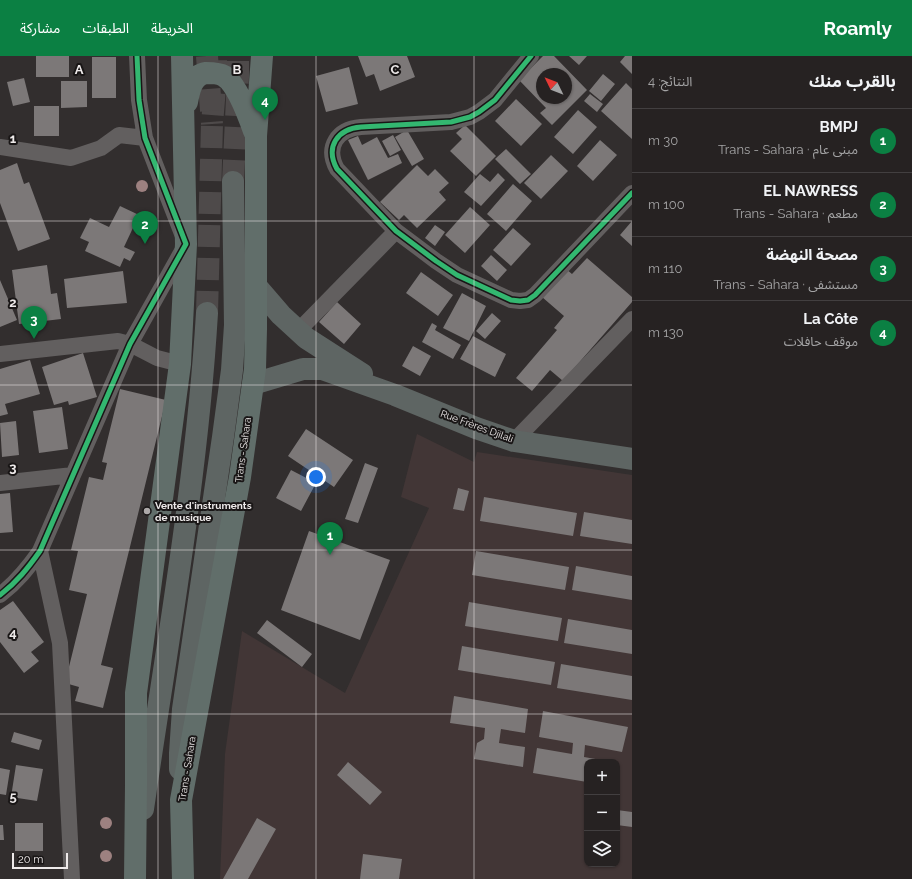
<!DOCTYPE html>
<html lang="ar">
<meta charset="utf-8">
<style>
body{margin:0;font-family:Raleway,"Noto Sans Arabic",sans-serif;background:#2e2a2a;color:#f1f3f6;direction:rtl}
.controls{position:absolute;right:12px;bottom:12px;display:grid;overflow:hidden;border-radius:8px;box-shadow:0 1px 3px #0004}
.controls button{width:36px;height:36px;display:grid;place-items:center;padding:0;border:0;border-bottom:1px solid #423f40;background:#262222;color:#f1f3f6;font:20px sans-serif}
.compass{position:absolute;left:536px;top:12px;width:36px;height:36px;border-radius:50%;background:#262222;box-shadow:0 1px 3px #0004;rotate:313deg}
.scale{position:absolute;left:12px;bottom:10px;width:56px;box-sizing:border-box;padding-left:4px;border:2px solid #eeeaea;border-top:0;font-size:11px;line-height:14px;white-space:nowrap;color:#eeeaea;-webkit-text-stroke:3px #191616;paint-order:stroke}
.you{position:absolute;left:316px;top:421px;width:14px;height:14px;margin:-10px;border:3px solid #fff;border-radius:50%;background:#1a73e8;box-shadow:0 0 0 6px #1a73e833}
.badge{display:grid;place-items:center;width:26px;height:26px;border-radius:50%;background:#0b8043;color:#fff;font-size:13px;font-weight:700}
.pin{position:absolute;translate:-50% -33px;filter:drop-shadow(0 1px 2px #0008)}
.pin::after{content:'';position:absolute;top:21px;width:14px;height:12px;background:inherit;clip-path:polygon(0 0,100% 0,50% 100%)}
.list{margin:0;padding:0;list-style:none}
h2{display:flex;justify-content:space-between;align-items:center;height:52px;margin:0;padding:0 16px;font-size:17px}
h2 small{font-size:13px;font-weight:400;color:#a4a4a5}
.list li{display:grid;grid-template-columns:26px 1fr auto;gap:12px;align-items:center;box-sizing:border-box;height:64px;padding:0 16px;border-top:1px solid #423f40}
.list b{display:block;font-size:15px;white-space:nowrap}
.list p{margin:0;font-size:13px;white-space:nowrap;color:#a4a4a5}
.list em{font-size:13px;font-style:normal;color:#a4a4a5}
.icon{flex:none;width:22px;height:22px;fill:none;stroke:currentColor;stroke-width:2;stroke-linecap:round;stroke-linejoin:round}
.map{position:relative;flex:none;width:632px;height:823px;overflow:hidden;direction:ltr}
header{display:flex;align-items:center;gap:24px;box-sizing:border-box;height:56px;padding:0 20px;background:#0b8043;color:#fff}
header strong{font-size:19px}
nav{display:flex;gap:22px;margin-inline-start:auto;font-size:14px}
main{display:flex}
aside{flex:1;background:#262222}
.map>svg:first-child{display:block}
.built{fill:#423636;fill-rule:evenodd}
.building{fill:#7c7878;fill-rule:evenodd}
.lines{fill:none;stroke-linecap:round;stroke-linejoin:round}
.primary-tunnel{stroke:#4e4a4a;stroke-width:22;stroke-dasharray:22 11;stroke-linecap:butt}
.highway-tunnel{stroke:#4e4a4a;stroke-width:22;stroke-dasharray:22 11;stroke-linecap:butt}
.street{stroke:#625f5f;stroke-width:16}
.primary{stroke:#5e6563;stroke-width:22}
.highway{stroke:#616e6a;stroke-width:22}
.cycleway-casing{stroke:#191616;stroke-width:8}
.cycleway{stroke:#33b770;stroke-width:5}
.tree{fill:#9d8180}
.grid{fill:none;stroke:#eeeaea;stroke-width:1;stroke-opacity:0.55}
.poi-dot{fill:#aca8a8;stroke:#191616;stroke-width:1.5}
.labels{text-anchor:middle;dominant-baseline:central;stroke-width:4;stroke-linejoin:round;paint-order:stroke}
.street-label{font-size:10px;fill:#eeeaea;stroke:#191616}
.poi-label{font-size:10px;font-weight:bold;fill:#eeeaea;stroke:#191616;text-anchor:start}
.grid-label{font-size:13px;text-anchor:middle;font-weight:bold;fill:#eeeaea;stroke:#191616;stroke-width:4;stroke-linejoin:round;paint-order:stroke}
</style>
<header>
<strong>Roamly</strong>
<nav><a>الخريطة</a><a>الطبقات</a><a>مشاركة</a></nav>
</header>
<main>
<aside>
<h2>بالقرب منك<small>النتائج: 4</small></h2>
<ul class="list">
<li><span class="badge">1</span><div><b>BMPJ</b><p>مبنى عام · Trans - Sahara</p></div><em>30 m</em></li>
<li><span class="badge">2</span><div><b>EL NAWRESS</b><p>مطعم · Trans - Sahara</p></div><em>100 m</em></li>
<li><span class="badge">3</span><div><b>مصحة النهضة</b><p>مستشفى · Trans - Sahara</p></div><em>110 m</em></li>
<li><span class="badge">4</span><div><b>La Côte</b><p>موقف حافلات</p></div><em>130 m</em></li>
</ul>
</aside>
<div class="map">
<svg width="632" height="823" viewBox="0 0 632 823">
<rect width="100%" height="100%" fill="#322e2e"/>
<path class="built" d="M417,378l57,28 3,-10 155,23v404h-412l5,-125 17,-123 103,62 84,-185 -28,-11zM587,706h30v102h-30z"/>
<path class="building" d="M36,0h33v21h-33z
M358,0h49l8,21 -35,14 -6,-17 -8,3z
M543,0h11l33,34 -35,35 -12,-12 6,-5 -27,-28zM542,18h24v24h-24z
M569,0h18l-8,9z
M625,0h7v18l-12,-12z
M92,1h24v41h-24z
M349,11l9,37 -32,8 -10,-36z
M603,18l12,10 -14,17 -12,-10z
M24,22l6,24 -17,4 -6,-24z
M61,25h26v26l-26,1z
M626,27l6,6v50l-31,-28z
M590,38l13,10 -6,8 -13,-11z
M516,43l26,25 -21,22 -26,-25z
M34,50h25v30h-25z
M578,54l19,17 -24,27 -19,-17z
M465,69l31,31 -20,20 -26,-25 12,-12 -6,-6z
M407,74l17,29 -12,7 -17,-29z
M393,79l8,15 -11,6 -8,-15z
M358,80l4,9 15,-8 11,21 10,-4 4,9 -34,17 -20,-40z
M600,84l17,15 -24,26 -16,-15z
M506,93l25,25 -11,10 -25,-25z
M551,99l17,16 -27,28 -17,-16z
M17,107l7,21 5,-2 21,57 -32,12 -18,-48v-33z
M417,109l11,11 7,-7 14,14 -10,9 7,8 -29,28 -13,-13 -5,5 -19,-18z
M498,117l7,7 -24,26 -17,-14 16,-18 10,8z
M513,128l19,17 -26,30 -19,-17z
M120,150l19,9 -15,32 11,5 -5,9 -6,-3 -4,9 -35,-16 4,-9 -9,-4 10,-20 19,9z
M470,151l20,18 -25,28 -20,-18z
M632,165v25l-12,-11z
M435,169l10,7 -10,14 -10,-8z
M513,172l18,16 -20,22 -18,-16z
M491,199l16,15 -10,11 -16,-15z
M587,202l45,39v5l-69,79 -13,-11 -18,21 -16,-13 41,-48 -3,-2 10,-12 -22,-19 24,-28 6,5z
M47,209l4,29 6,-1 4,26 -42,5 -7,-54z
M123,215l4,32 -60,5 -3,-29z
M421,216l32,23 -15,21 -32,-23z
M0,224l17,40 -17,7z
M462,237l24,13 -17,35 -26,-13z
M337,246l24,22 -17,20 -25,-22z
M492,257l9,8 -16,18 -9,-8z
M432,267l5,3 -2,4 26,15 -8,14 -31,-17z
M473,280l33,18 -11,23 -35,-18z
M413,290l18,10 -11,20 -18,-10z
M83,297l14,44 -28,8 -1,-4 -14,4 -12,-38z
M30,304l10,34 -35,10 3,10 -8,2v-47z
M120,333l46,11 -65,265 12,3 -10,40 -28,-7 4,-14 -14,-4 22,-89 -18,-4 9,-39 -7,-1 18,-73 14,3 4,-17 -5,-1z
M62,351l6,42 -29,4 -6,-42z
M16,365l3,34 -17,2 -2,-34z
M306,373l47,31 -19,27 -46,-31z
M365,407l13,5 -20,55 -13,-4z
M291,414l25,13 -15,28 -25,-13z
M458,432l11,3 -5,20 -11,-2z
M10,437l3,39 -13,1v-39z
M484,441l93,16 -4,23 -93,-15z
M584,456l48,8v24l-52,-8z
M309,475l81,29 -30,80 -79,-30z
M476,495l93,16 -4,23 -93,-15z
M576,510l56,10v24l-60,-10z
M13,545l31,41 -13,10 8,9 -15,12 -24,-31v-32z
M469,546l93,16 -4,23 -93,-15z
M568,563l64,11v24l-68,-11z
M267,564l45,34 -10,13 -45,-34z
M462,590l93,16 -4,23 -93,-15z
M561,608l71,12v24l-75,-12z
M454,640l74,13 -3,24 -24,-4 -2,14 26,4 -2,20 -49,-8 3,-16 7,-4 1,-11 -35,-5z
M543,655l85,16 -6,25 -37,-7 -1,12 23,4 -20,1v20l-54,-9 4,-25 35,6 1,-11 -34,-6z
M14,676l28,8 -3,10 -28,-8z
M348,706l34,30 -12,13 -33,-30z
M16,709l27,4 -6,32 -26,-4z
M0,712l10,2 -4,25 -6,-1z
M617,754l15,2v15l-15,-2z
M257,762l19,11 -28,50h-25z
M15,767h28v28h-28z
M0,769h3l1,15h-4z
M363,798l39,5 -3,20h-39z"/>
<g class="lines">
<path class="primary-tunnel" d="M233,126l5,-105v-21
M207,257l5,-189 4,-48v-20"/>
<path class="highway-tunnel" d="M207,0l5,68"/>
<path class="street" d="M531,0l-36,44 -16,12 -9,5 -19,5 -90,5c-24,2 -36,20 -24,42l59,62 40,30 21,14 54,25 9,1 8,-1 7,-5 97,-102
M0,91l71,11 30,-10 18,-13 26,3
M298,275l98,-100
M0,298l118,-13 12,3 27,14 23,6
M514,385l118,-122
M0,427l73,-8
M40,495l20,92 12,236
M0,539c17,-13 28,-27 40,-44l90,-207 56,-100 -41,-106 -6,-38 -2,-44"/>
<path class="primary" d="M256,230l25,29 25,23 56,36
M253,328l50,-15h19l73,26 81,33 38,13 118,18
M180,713v-16l3,-44 40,-272 9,-67 3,-45 -2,-143
M143,753c24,-165 54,-329 64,-496"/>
<path class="highway" d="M187,46c2,-11 5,-27 19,-29 6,0 13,0 18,3 13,8 25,41 30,55
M135,823l1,-94v-92l44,-329 6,-120 -4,-188
M183,823l-2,-79 59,-323 15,-108 1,-40v-193l6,-80"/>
<g class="cycleway-casing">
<path id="cycleway" d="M531,0l-36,44 -16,12 -9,5 -19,5 -90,5c-24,2 -36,20 -24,42l59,62 40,30 21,14 54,25 9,1 8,-1 7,-5 97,-102
M0,539c17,-13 28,-27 40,-44l90,-207 56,-100 -41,-106 -6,-38 -2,-44"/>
</g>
<use href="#cycleway" class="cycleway"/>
</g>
<g class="tree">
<circle cx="142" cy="130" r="6"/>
<circle cx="106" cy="767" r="6"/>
<circle cx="106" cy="800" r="6"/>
</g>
<path class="grid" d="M158,0v823M316,0v823M474,0v823M0,165h632M0,329h632M0,494h632M0,658h632"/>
<circle class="poi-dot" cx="147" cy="455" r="4"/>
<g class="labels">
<g class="street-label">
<text transform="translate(477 370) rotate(20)">Rue Frères Djilali</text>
<text transform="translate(243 394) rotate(-82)">Trans - Sahara</text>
<text transform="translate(187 713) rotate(-81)">Trans - Sahara</text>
</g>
<g class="poi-label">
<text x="155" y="449">Vente d'instruments<tspan x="155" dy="12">de musique</tspan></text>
</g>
</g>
<g class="grid-label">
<text x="79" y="18">A</text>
<text x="237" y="18">B</text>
<text x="395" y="18">C</text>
<text x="13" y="87">1</text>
<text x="13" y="251">2</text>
<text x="13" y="416">3</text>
<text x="13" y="581">4</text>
<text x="13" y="745">5</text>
</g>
</svg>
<div class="controls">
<button>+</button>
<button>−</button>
<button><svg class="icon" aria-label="layers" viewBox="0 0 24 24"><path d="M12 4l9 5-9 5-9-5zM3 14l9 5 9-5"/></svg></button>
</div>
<svg class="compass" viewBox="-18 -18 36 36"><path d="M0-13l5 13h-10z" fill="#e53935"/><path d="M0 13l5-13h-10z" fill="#a4a4a5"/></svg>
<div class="scale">20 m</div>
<div class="you"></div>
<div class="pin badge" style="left:330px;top:499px">1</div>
<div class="pin badge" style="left:145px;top:188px">2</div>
<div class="pin badge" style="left:34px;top:283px">3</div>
<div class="pin badge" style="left:265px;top:64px">4</div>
</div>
</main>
